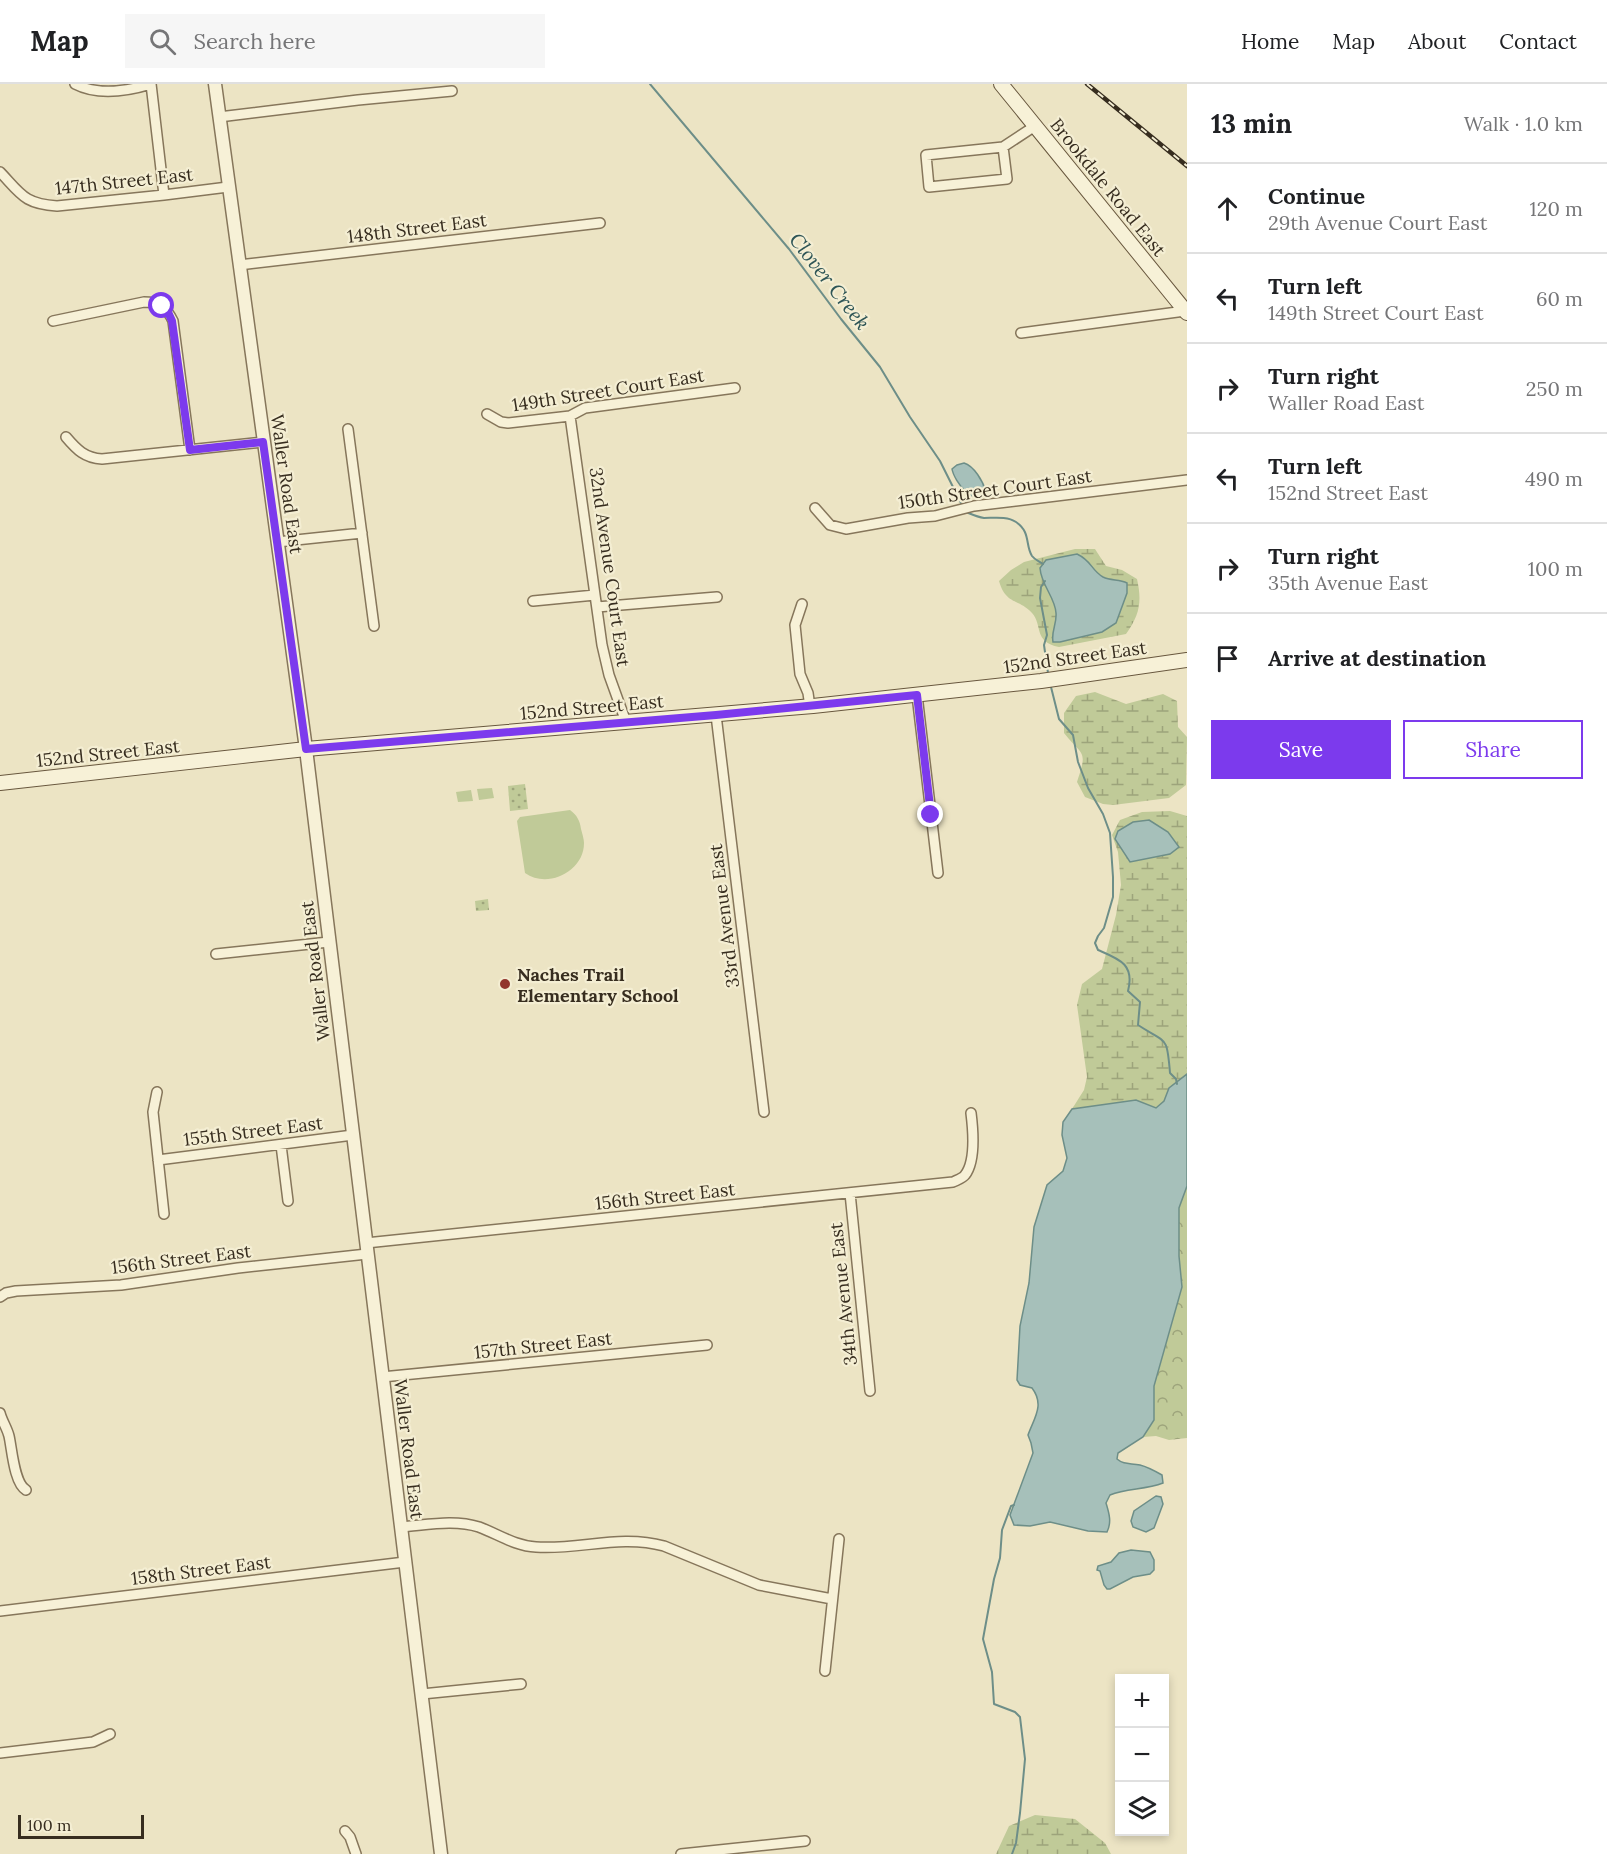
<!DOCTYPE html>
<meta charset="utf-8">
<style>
body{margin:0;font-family:Lora,serif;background:#f6f6f6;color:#202124}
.controls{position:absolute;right:18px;bottom:18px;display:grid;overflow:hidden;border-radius:0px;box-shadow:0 3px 9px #0003}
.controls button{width:54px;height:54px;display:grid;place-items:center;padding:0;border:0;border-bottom:2px solid #e0e0e0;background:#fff;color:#202124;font:30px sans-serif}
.scale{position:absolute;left:18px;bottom:15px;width:126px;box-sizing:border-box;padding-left:6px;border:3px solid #372d1f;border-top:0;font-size:16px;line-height:21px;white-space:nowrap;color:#372d1f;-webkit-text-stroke:4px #f4eed3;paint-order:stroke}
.stop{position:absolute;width:18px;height:18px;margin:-14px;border:4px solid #7c3aed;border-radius:50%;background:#fff}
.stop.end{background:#7c3aed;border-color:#fff;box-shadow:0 2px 6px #0008}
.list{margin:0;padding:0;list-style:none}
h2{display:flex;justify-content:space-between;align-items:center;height:78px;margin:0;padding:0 24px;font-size:26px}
h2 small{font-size:20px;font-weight:400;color:#757577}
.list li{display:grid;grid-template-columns:39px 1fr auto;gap:18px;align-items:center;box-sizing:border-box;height:90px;padding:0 24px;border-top:2px solid #e0e0e0}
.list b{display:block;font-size:22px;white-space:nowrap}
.list p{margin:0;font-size:20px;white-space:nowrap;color:#757577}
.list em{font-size:20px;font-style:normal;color:#757577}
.actions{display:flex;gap:12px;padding:18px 24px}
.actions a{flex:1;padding:14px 0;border:2px solid #7c3aed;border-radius:0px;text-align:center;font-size:21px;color:#7c3aed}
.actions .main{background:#7c3aed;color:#fff}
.icon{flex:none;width:33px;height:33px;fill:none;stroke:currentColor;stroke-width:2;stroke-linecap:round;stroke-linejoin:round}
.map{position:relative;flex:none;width:1187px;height:1770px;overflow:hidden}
header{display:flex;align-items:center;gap:36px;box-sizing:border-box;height:84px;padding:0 30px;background:#fff;border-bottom:2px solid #e0e0e0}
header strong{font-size:28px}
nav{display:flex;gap:33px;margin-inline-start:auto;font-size:21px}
.search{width:420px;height:54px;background:#f6f6f6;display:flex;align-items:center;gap:15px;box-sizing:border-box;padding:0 21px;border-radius:0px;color:#757577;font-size:22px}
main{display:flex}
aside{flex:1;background:#fff}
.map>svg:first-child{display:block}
.grass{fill:#c0ca98}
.forest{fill:url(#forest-crowns)}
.wetland{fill:url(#wetland-marsh)}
.park{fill:url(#park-dots)}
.water{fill:#a6c0ba;stroke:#6d8e88;stroke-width:1.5}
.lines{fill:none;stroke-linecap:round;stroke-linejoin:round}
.stream{stroke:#6d8e88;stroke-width:2}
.minor-casing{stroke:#86765b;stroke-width:12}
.tertiary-casing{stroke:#86765b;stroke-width:15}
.secondary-casing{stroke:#68573e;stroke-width:16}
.minor{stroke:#f7f1d7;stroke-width:9}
.tertiary{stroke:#f7f1d7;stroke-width:12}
.secondary{stroke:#f7f1d7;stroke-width:14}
.rail-casing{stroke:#372d1f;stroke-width:4.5}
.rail{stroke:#f4eed3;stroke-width:2;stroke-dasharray:7;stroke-linecap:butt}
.route{stroke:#7c3aed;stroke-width:8}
.poi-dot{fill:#93362d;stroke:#f4eed3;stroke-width:2}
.labels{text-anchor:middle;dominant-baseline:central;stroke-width:4.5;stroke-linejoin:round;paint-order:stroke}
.street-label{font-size:18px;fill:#372d1f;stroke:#f4eed3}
.poi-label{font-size:18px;font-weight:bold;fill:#372d1f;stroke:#f4eed3;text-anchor:start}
.water-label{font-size:20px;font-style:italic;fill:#2e5556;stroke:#f4eed3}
</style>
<header>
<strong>Map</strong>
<div class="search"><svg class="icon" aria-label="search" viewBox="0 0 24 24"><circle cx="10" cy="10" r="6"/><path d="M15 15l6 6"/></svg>Search here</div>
<nav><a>Home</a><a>Map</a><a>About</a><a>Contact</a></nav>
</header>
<main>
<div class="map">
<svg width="1187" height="1770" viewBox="0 0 1187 1770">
<defs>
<pattern id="forest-crowns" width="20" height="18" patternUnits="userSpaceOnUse" patternTransform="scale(1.5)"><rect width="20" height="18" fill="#c0ca98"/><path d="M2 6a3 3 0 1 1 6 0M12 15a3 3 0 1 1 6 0" fill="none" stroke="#9da47b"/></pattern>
<pattern id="wetland-marsh" width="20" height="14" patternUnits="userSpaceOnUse" patternTransform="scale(1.5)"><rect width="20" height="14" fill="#c0ca98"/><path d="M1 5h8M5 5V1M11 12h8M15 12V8" fill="none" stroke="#9da47b"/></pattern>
<pattern id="park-dots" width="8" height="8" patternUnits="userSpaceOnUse" patternTransform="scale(1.5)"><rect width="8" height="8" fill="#c0ca98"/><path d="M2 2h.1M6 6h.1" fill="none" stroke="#9da47b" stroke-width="1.8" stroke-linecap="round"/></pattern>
</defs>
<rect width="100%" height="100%" fill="#ece4c4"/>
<path class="grass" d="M492,704l2,10 -15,2 -2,-11z
M471,706l2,11 -15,1 -2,-10z
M570,726c7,5 10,11 11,19 1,4 3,10 3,14 0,29 -37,46 -59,30l-8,-52 3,-4z"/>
<path class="forest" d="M1187,1102v252l-18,2 -13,-4 -13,1 11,-17v-34l28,-99 -3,-31v-48z"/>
<path class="wetland" d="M1075,465h20l11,17 16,4 15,9c5,22 3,36 -11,55l-67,13c-26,-5 -16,-22 -27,-34 -14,-15 -26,-8 -33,-32l12,-11 13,-8z
M1095,608l31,12 37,-10 14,7 1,26 9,10 -1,48 -17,13 -56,7 -10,-1 -18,-7 -8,-15c11,-33 6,-25 -13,-49v-20l12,-17z
M1170,727l17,5v258l-18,14 -5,13 -8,7 -20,-8 -64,9 12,-19 3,-13 -10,-72 5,-21 20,-15 14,-54 5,-30 -3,-33 -6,-17 8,-15 22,-8z
M1035,1731l40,4 30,24 6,11h-115l13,-28z"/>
<path class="park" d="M525,700l3,25 -18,2 -2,-25z
M488,815l1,11 -13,1 -1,-10z"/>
<path class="water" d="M964,379c10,3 19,18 22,29 -11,17 -32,-11 -34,-23l5,-4z
M1077,470c15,7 14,16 26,23 8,4 16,2 24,6v10l-11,30 -14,9 -42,10h-7c-2,-11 4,-18 3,-29 -1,-16 -15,-28 -16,-45l6,-8z
M1149,736l19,12 11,15 -9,7 -40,8 -15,-23 3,-8 15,-9z
M1187,990v112l-8,22v48l3,31 -28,99v34l-11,17 -25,16 -1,6c7,6 13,4 23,6 8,2 15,6 22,10l1,8c-18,7 -36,5 -53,12l-4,8c3,10 6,19 1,29l-19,-1 -38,-9 -20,4 -16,-1 -4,-10 23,-62 -2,-10 -3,-8c6,-17 17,-30 4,-47l-12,-3 -3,-5 3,-54 9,-43 5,-56 13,-42 16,-14 4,-13 -5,-23 1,-13 9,-13 64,-9 20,8 8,-7 5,-13z
M1156,1412l5,1 2,7 -9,24 -8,4 -13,-5 -2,-6 3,-10z
M1131,1466l19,2 4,8v10l-4,4 -17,3 -23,12h-3l-3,-4 -4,-14 -3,-1 1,-4 13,-4 8,-9z"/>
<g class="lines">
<path class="stream" d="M650,0l139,165 52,70 39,48 30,50 30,44 23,46
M966,428c5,2 11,5 18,6 10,0 23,-2 32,4 15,10 9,23 16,34 3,4 7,5 11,8
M1045,497l-4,6 -1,11 7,37 -3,10 4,28
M1051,603l8,32 14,16 5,27 10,26 15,26 7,19 3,44v20l-9,31 -6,8 -3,7 3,7c21,9 37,14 30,41l12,11 -2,23c29,19 29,10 32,48l6,6 1,5
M1012,1770l4,-11 4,-30 5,-54 -5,-42 -5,-5 -21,-8 -2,-32 -9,-33 11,-60 6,-21 2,-28 9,-24 3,-1"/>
<g class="minor-casing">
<path id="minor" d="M75,0c23,12 53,7 76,0
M151,0l13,111
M219,33l139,-17 94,-9
M1003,63l4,32 -78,8 -3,-32 77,-8 32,-21
M0,88c21,22 24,32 57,34l107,-11 64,-8
M239,181l361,-42
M53,237l91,-19c15,0 23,6 29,19l17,129
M1021,249l164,-22
M487,330l14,8 7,1 62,-7 15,-8 150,-20
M570,332l32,229 7,30 17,47
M348,345l26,197
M66,353c11,13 19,21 36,22l161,-17
M815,424l15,17 16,4 62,-11 27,-2 39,-10 213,-26
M277,458l85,-9
M533,517l62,-6
M802,520l-7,21 5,49 8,19 2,14
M597,523l120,-10
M917,611l21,178
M716,631l48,397
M216,870l113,-12
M157,1008l-4,20 11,102
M281,1061l7,56
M158,1076l195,-25
M850,1109l20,198
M366,1159l587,-61c4,-2 10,-4 12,-7 11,-14 8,-46 6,-62
M0,1213l6,-4 10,-2 105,-6 117,-17 129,-14
M382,1293l325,-32
M0,1329c2,8 7,15 9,23 3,13 5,47 17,54
M401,1443c26,-2 53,-8 78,0 19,7 36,19 57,20 44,3 84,-13 128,-1l95,39 73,14
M0,1527l405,-49
M825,1587l14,-132
M422,1610l99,-10
M0,1669l93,-11 17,-8
M345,1747l5,6 6,17
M681,1770l124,-13"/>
</g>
<g class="tertiary-casing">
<path id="tertiary" d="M215,0l91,665 135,1105"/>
</g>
<g class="secondary-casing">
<path id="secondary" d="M1001,0l186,229
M0,699l306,-34 507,-43 228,-25 146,-21"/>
</g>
<use href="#minor" class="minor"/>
<use href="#tertiary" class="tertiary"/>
<use href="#secondary" class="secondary"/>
<g class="rail-casing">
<path id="rail" d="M1087,0l100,82"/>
</g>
<use href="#rail" class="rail"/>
</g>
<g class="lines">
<path class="route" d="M162,222l5,4 5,11 18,129 73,-8 43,307 410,-34 201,-20 14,120"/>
</g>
<circle class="poi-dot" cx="505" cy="900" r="6"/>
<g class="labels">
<g class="street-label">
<text transform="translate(124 97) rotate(-6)">147th Street East</text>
<text transform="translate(1108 103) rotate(51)">Brookdale Road East</text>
<text transform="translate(417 144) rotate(-7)">148th Street East</text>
<text transform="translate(608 306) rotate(-9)">149th Street Court East</text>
<text transform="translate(287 400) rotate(82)">Waller Road East</text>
<text transform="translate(995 405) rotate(-8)">150th Street Court East</text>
<text transform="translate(610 483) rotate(82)">32nd Avenue Court East</text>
<text transform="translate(1075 573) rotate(-8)">152nd Street East</text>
<text transform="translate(592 623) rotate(-5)">152nd Street East</text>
<text transform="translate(108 669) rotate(-6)">152nd Street East</text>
<text transform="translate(724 832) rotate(-97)">33rd Avenue East</text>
<text transform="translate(315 887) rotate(-97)">Waller Road East</text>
<text transform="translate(253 1047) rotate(-7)">155th Street East</text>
<text transform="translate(665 1112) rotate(-6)">156th Street East</text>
<text transform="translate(181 1175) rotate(-7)">156th Street East</text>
<text transform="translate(843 1210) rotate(-96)">34th Avenue East</text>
<text transform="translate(543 1261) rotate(-6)">157th Street East</text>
<text transform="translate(409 1365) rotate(83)">Waller Road East</text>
<text transform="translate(201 1486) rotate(-7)">158th Street East</text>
</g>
<g class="poi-label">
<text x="517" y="890">Naches Trail<tspan x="517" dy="21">Elementary School</tspan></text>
</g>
<g class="water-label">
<text transform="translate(830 197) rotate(52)">Clover Creek</text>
</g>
</g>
</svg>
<div class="controls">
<button>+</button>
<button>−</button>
<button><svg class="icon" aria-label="layers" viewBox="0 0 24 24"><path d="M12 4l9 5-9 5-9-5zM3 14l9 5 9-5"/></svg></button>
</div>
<div class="scale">100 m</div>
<div class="stop" style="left:162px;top:222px"></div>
<div class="stop end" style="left:931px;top:731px"></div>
</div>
<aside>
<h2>13 min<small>Walk · 1.0 km</small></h2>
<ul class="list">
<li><svg class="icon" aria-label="ahead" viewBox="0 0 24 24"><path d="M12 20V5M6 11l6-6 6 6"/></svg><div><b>Continue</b><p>29th Avenue Court East</p></div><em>120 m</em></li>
<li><svg class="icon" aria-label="left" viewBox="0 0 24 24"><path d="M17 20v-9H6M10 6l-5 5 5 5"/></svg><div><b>Turn left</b><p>149th Street Court East</p></div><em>60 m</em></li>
<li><svg class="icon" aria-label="right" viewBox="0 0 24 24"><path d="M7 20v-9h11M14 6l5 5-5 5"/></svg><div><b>Turn right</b><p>Waller Road East</p></div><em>250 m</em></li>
<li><svg class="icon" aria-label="left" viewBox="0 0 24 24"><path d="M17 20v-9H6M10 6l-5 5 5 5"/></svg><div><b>Turn left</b><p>152nd Street East</p></div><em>490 m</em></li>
<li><svg class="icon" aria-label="right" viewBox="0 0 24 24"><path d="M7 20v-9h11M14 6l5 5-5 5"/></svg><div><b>Turn right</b><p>35th Avenue East</p></div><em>100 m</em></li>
<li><svg class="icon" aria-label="arrive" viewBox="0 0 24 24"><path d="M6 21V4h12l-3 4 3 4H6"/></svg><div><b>Arrive at destination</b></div></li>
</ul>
<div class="actions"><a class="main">Save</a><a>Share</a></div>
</aside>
</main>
